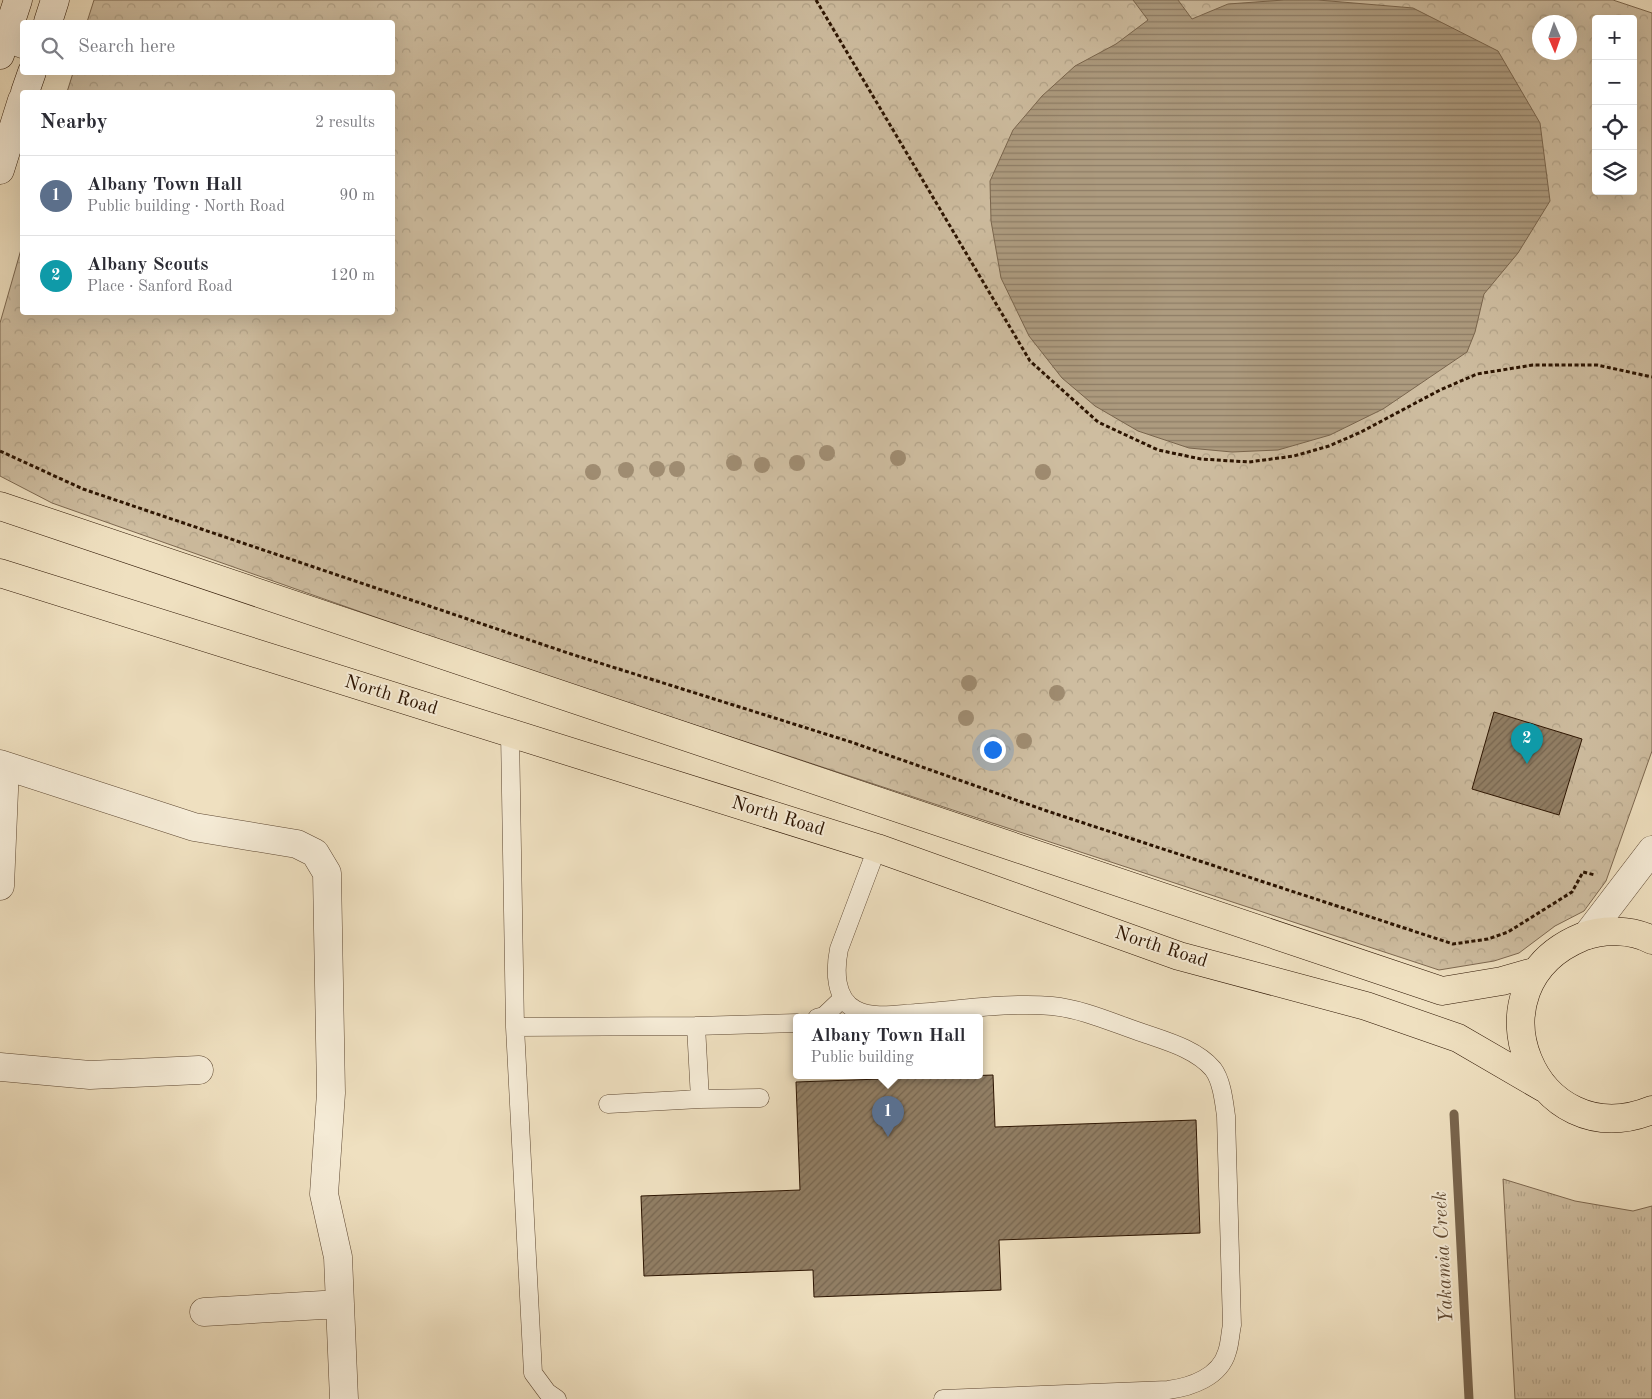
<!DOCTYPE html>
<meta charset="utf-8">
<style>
body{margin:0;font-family:"Old Standard TT",serif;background:#f7f7f7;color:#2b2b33}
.controls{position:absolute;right:15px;top:15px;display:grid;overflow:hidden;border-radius:5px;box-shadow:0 5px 20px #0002}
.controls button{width:45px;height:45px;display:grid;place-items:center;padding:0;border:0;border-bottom:1px solid #e1e1e2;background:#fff;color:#2b2b33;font:25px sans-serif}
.compass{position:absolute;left:1532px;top:15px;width:45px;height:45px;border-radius:50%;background:#fff;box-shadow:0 5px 20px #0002;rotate:178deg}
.you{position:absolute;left:992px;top:749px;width:18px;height:18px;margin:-12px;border:4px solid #fff;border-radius:50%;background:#1a73e8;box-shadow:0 0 0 8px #1a73e833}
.badge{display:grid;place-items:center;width:32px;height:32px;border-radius:50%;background:#8f2418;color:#fff;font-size:16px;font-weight:700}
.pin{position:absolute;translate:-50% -41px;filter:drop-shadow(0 1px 2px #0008)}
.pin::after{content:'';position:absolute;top:26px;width:18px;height:15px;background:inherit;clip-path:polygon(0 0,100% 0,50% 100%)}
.popup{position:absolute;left:793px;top:1014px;width:190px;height:65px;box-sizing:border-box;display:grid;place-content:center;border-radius:5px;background:#fff;filter:drop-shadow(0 1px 4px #0005);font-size:16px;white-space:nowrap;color:#7c7c81}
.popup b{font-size:19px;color:#2b2b33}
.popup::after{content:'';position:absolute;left:50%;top:100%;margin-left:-10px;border:10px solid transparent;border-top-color:#fff}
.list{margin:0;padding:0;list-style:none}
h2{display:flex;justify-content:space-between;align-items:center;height:65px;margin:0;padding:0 20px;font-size:21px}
h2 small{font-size:16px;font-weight:400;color:#7c7c81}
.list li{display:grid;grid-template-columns:32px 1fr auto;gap:15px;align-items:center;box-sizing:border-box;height:80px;padding:0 20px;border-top:1px solid #e1e1e2}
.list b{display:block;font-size:19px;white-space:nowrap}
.list p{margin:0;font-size:16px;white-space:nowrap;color:#7c7c81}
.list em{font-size:16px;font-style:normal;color:#7c7c81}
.icon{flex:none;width:28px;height:28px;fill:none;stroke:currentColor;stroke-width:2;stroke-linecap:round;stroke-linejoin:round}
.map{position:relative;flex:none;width:1652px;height:1399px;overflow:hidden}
.search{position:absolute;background:#fff;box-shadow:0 5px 20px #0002;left:20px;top:20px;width:375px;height:55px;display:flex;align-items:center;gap:12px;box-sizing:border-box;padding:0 18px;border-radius:5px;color:#7c7c81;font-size:19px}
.panel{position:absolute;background:#fff;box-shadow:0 5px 20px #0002;left:20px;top:90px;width:375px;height:225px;border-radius:5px}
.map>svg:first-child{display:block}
.grass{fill:url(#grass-tufts);stroke:#7d6850}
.forest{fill:url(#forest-crowns);stroke:#7d6850;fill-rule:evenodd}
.water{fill:url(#water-rules);stroke:#79654d}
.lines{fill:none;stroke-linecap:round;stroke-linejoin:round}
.stream{stroke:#79654d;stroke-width:9}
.building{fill:url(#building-hatch);stroke:#2c1401}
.service-casing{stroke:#5d4731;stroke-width:19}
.minor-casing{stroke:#5d4731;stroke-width:29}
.secondary-casing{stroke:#2c1401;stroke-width:29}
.primary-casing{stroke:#2c1401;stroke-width:29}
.path{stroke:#2c1401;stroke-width:3;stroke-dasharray:4 2.5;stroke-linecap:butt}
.service{stroke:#f5ebd6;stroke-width:18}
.minor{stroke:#f5ebd6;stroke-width:28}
.secondary{stroke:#f5ebd6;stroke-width:28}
.primary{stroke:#efe0c0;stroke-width:28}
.tree{fill:#9f8c71}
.labels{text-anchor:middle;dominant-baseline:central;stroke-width:4;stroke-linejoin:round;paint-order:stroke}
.street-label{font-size:19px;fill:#2c1401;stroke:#f5ebd6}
.water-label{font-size:20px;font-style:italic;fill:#604a33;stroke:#f5ebd6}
</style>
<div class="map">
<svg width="1652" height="1399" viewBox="0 0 1652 1399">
<defs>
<pattern id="grass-tufts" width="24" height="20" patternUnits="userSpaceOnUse" patternTransform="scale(1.25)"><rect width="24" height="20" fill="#cebda0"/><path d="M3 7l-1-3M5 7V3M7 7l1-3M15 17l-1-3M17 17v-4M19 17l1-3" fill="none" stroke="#b1a288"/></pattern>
<pattern id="forest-crowns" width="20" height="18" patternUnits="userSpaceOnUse" patternTransform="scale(1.25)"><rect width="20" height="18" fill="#cebda0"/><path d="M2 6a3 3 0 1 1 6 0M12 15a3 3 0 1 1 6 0" fill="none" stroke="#b1a288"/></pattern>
<pattern id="water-rules" width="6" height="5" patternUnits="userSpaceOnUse" patternTransform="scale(1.25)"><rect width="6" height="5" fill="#ad9b7f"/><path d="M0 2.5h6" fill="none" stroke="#8d7d66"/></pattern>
<pattern id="building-hatch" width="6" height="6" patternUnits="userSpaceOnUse" patternTransform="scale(1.25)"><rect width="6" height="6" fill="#917e64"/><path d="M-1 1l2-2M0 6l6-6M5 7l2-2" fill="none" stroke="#776650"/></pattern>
</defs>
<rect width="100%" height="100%" fill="#efe0c0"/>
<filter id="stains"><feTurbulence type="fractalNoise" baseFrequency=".004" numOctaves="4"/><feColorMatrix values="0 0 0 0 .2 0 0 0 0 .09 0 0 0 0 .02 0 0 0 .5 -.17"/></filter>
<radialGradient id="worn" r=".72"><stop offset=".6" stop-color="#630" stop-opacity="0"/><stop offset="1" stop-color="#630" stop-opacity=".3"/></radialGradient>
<path class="grass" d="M1503,1179l72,22 58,10 19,-5v193h-137z"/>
<path class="forest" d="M94,0h1519l39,13v738l-46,130 -22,30 -29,15 -36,27 -25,8 -55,9 -942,-310 -445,-157 -52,-27v-153l22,-77v66h370v-220h-325l6,-19 319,-1v-50h-305zM1596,19h37v172h-37zM1540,22h30v30h-30z"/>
<path class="water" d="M1133,0h45l14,19 36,-15 56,-4h34l95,8 85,43 42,72 10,78 -32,52 -34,41 -9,38 -8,20 -84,57 -53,26 -52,15 -46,2 -43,-4 -51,-17 -43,-25 -33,-28 -33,-42 -28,-58 -10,-57 -1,-40 23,-51 29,-34 33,-30 41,-22 32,-24z"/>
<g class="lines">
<path class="stream" d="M1454,1114l15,285"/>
</g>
<path class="building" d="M1494,712l88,27 -23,76 -87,-26z
M993,1075l2,52 201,-7 4,113 -201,7 2,50 -187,7 -1,-27 -169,6 -3,-80 159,-6 -4,-108z"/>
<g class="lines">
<g class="service-casing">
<path id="service" d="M0,41l22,8
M510,733l5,294 18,346 14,19 10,7
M877,848l-38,101c-4,20 -5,50 17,61 17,9 42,4 60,3 42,-3 96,-11 136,-7 31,3 61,17 91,27 23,8 53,16 70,36 9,12 11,33 13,47l6,209c-2,9 -2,19 -5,27 -7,25 -36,35 -59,38l-225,9
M817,1018l7,-2 19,-18
M515,1027l181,-1 101,-3
M700,1099l60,-1
M608,1104l92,-5 -4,-73"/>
</g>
<g class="minor-casing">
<path id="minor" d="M0,764l194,63 103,17 18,9 12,20 4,220 -7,101 14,63 6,142
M0,886l5,-119
M1587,935l65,-85
M0,1067l90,8 109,-5
M204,1312l136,-8"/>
</g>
<g class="secondary-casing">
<path id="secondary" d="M48,22l7,-22
M0,55l18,-55
M25,92l7,-20
M0,170l22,-70"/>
</g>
<g class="primary-casing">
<path id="primary" d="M0,506l1442,485 60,-10 35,-10
M0,573l877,275 302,108 187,50 92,32 86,50
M1652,940c-21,-11 -49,-11 -70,-3 -119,49 -48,221 70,173"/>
</g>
<path class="path" d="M816,0l214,361 68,61 60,28 43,9 48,3 45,-6 35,-10 32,-14 79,-42 37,-16 56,-9h64l55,12
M0,451l83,38 488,165 280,88 196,69 406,133 35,-5 20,-7 64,-40 11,-20 12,3"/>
<use href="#service" class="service"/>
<use href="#minor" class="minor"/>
<use href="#secondary" class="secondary"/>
<use href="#primary" class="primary"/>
</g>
<g class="tree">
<circle cx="827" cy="453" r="8"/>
<circle cx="898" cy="458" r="8"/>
<circle cx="734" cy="463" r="8"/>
<circle cx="797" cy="463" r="8"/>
<circle cx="762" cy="465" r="8"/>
<circle cx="657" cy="469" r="8"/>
<circle cx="677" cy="469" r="8"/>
<circle cx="626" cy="470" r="8"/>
<circle cx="593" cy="472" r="8"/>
<circle cx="1043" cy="472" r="8"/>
<circle cx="969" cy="683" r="8"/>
<circle cx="1057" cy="693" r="8"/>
<circle cx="966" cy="718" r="8"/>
<circle cx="1024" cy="741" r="8"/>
</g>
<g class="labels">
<g class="street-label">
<text transform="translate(391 696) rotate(17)">North Road</text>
<text transform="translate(778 817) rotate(17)">North Road</text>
<text transform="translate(1161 948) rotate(18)">North Road</text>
</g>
<g class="water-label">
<text transform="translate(1444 1257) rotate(-93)">Yakamia Creek</text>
</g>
</g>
<rect width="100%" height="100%" filter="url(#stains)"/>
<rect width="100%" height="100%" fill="url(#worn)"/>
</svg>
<div class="controls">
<button>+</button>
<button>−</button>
<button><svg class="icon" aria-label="locate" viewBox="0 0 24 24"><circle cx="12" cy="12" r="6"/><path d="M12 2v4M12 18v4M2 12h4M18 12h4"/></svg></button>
<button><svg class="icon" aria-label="layers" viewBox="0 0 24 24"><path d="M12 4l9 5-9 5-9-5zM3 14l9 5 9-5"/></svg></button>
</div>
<svg class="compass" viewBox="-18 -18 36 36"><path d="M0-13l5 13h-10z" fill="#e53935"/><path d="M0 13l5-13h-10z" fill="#7c7c81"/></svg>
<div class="you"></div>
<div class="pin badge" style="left:888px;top:1137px;background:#5c6f8a">1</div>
<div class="popup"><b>Albany Town Hall</b>Public building</div>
<div class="pin badge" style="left:1527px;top:764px;background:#0f9aa8">2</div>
<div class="search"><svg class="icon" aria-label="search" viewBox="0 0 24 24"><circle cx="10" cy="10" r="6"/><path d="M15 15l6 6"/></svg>Search here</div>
<section class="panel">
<h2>Nearby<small>2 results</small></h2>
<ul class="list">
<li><span class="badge" style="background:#5c6f8a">1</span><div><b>Albany Town Hall</b><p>Public building · North Road</p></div><em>90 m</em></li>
<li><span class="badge" style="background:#0f9aa8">2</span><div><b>Albany Scouts</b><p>Place · Sanford Road</p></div><em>120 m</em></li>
</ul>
</section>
</div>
